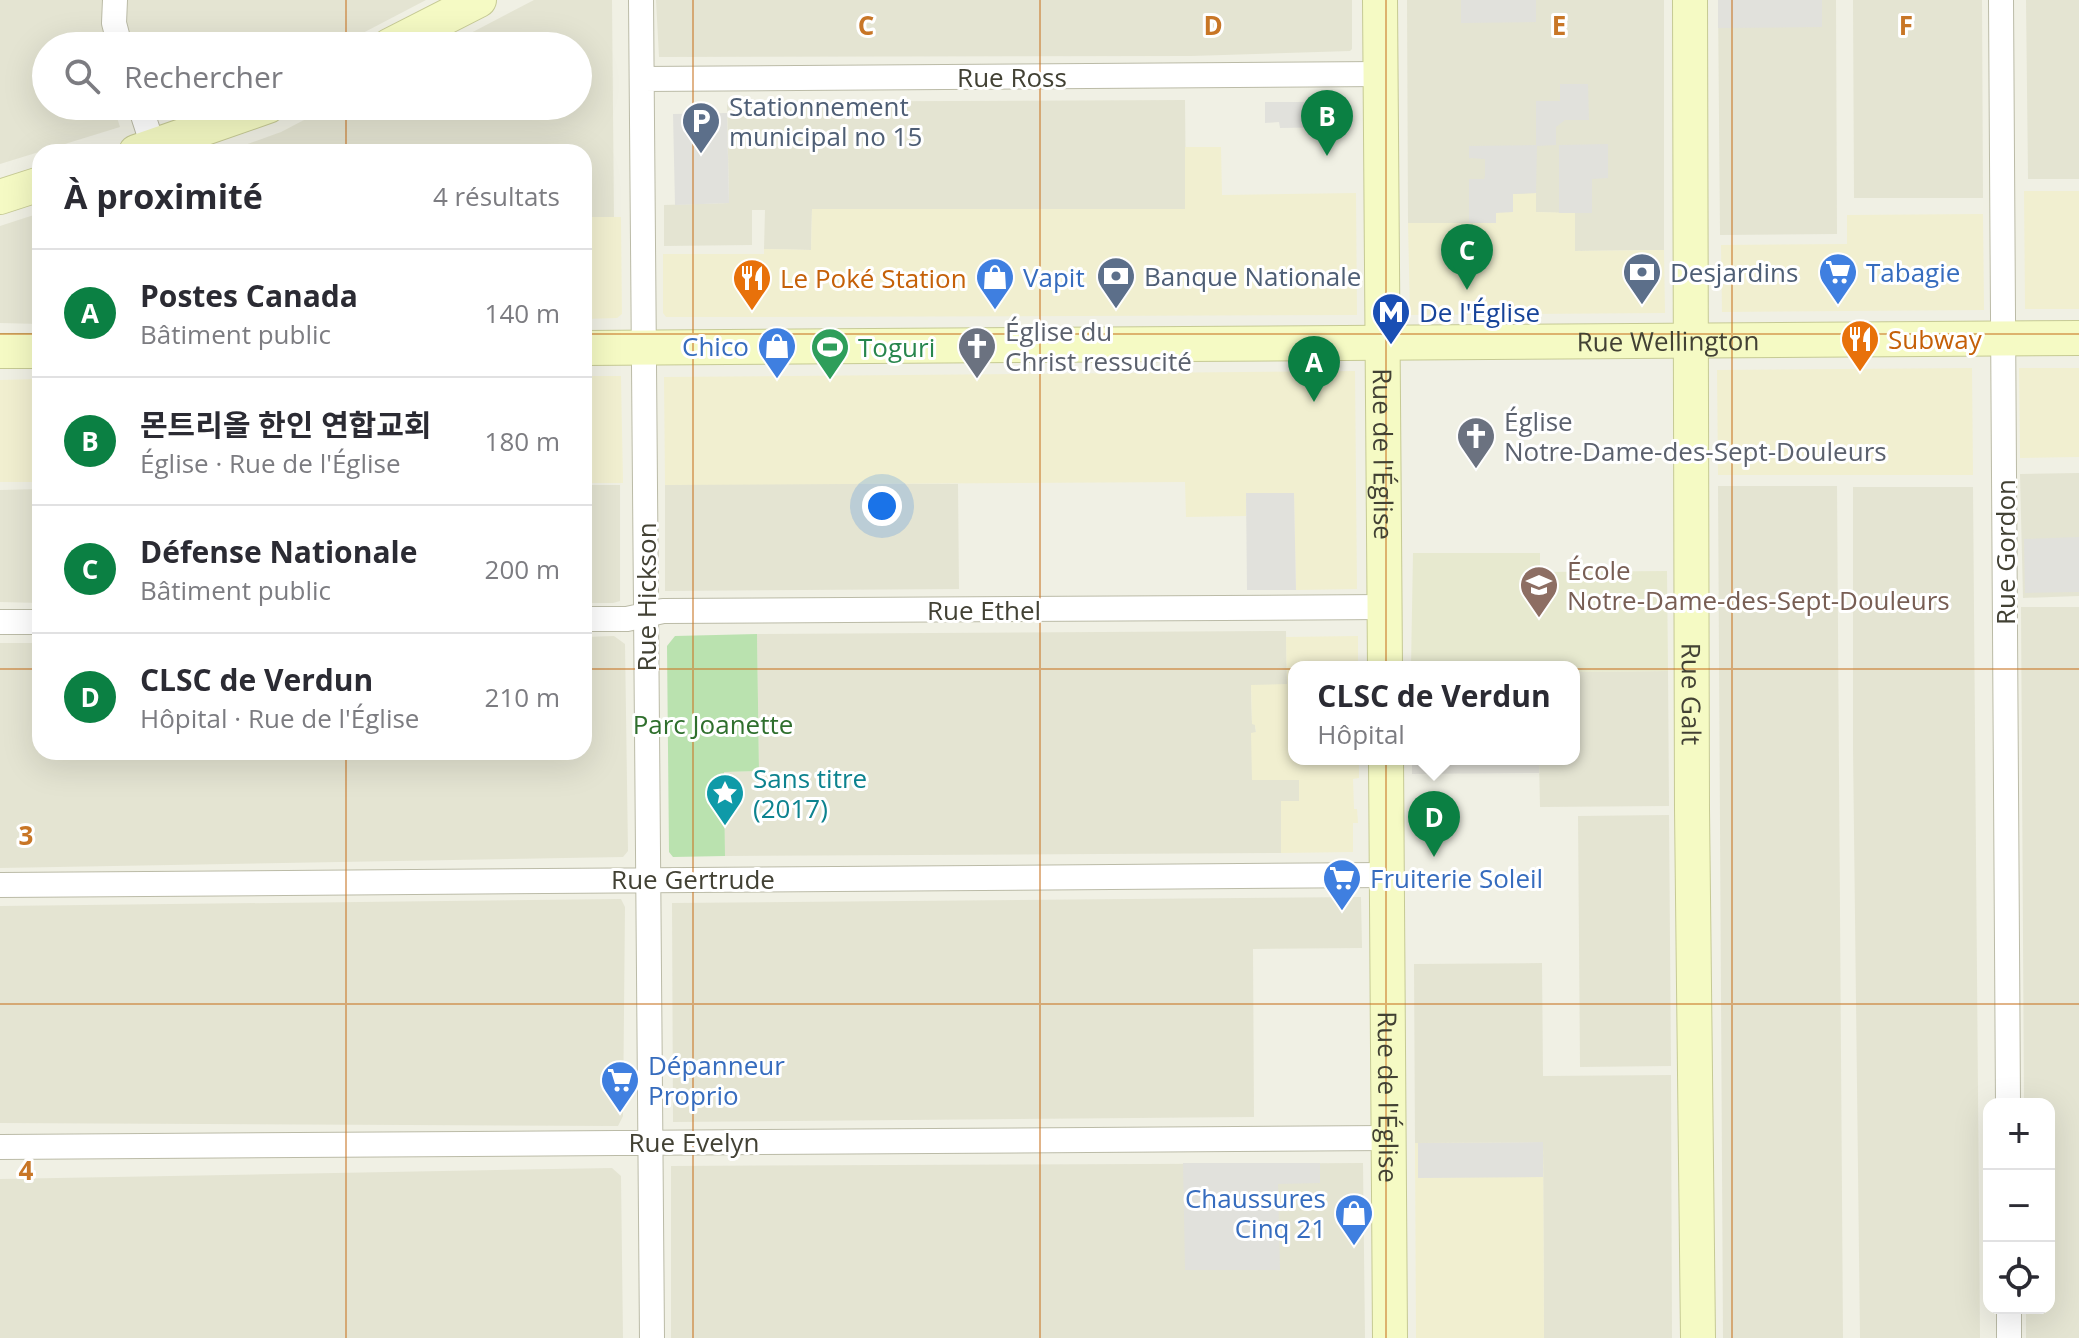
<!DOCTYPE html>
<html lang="fr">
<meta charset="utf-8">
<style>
body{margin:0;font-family:"Open Sans","Noto Sans KR",sans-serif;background:#f2f2f3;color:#2b2b33}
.controls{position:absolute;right:24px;bottom:24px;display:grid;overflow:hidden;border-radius:16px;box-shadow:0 8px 32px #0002}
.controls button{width:72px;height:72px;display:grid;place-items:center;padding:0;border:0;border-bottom:2px solid #e1e1e2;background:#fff;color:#2b2b33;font:40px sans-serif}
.you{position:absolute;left:882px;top:506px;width:28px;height:28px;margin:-20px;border:6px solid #fff;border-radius:50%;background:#1a73e8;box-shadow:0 0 0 12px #1a73e833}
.badge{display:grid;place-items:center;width:52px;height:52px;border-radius:50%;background:#0b8043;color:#fff;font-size:26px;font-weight:700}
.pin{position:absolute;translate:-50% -66px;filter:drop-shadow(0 2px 4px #0008)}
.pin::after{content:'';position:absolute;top:42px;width:28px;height:24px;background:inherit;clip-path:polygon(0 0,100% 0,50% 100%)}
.popup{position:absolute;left:1288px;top:661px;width:292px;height:104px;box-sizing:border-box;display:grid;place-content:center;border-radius:16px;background:#fff;filter:drop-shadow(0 2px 6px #0005);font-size:26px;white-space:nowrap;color:#7c7c81}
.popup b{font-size:30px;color:#2b2b33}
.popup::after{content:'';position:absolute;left:50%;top:100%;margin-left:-16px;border:16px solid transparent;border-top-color:#fff}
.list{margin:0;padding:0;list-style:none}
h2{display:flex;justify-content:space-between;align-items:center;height:104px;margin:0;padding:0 32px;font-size:34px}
h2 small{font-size:26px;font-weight:400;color:#7c7c81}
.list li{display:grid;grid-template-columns:52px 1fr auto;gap:24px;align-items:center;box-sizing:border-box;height:128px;padding:0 32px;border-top:2px solid #e1e1e2}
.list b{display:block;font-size:30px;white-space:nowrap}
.list p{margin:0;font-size:26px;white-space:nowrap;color:#7c7c81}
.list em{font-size:26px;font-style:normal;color:#7c7c81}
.icon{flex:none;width:44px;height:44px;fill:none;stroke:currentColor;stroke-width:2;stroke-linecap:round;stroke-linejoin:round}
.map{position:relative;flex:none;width:2079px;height:1338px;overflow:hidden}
.search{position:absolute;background:#fff;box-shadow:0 8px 32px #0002;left:32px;top:32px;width:560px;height:88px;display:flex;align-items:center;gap:20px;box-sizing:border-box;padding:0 28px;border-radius:44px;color:#7c7c81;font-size:30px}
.panel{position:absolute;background:#fff;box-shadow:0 8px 32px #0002;left:32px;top:144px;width:560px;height:616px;border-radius:24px}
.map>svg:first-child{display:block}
.residential{fill:#e4e4d2}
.commercial{fill:#f1efd0}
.industrial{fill:#e2e1d9}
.education{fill:#e7e9cf}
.green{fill:#bae2af}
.parking{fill:#e1e1dc}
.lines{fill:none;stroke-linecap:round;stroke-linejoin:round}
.minor-casing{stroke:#bbbba7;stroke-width:26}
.secondary-casing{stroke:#c6ca94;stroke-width:36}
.minor{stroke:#fff;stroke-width:24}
.secondary{stroke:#f5fac4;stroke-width:34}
.grid{fill:none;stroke:#c87626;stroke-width:2;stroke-opacity:0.55}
.labels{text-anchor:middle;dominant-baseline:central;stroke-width:6;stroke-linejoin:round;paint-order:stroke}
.street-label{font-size:26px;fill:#424134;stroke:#fff}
.service-label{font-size:26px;fill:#4e5e75;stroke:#fff;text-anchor:start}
.shop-label{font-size:26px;fill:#366cbe;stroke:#fff;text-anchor:start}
.food-label{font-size:26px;fill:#c56008;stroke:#fff;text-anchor:start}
.transit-label{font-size:26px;fill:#164399;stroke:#fff;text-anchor:start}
.worship-label{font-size:26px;fill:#5b616d;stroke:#fff;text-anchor:start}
.leisure-label{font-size:26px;fill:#27864d;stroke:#fff;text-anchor:start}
.education-label{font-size:26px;fill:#785e54;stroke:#fff;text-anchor:start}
.park-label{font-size:26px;fill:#2f6f2d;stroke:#fff}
.culture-label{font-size:26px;fill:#0d838f;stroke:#fff;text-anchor:start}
.grid-label{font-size:26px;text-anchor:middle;font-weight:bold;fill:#c87626;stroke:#fff;stroke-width:6;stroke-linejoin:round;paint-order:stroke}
</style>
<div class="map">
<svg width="2079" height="1338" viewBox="0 0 2079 1338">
<rect width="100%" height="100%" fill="#f0f0e4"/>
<path class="residential" d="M0,0h426l-88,46h-292v60h73l-5,2 6,19 -120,37z
M534,0h78l2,220h-30v-68h-359l56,-20 50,-26h247v-60h-132z
M656,0h696v49l-2,2 -159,5 -532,1z
M1407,0h257v250l-89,1 -16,-38 -24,-1v-19l-39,30h-88z
M1718,0h118l1,234 -117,1z
M1853,0h129l1,198h-129z
M2026,0h53v179h-51z
M1185,100l1,109h-374l-1,41 -47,-1 1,-39h-13v35l-88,1v-41l65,-2 -2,-101z
M40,213v111l-40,-1v-97z
M2079,473v123l-56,2 -3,-124z
M717,483l241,1 1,105 -294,2v-106z
M584,485h36v116l-7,2h-29z
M1718,486h119l6,852h-120z
M1853,487h120l7,851h-120l-7,-590z
M40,489v114l-40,-1v-112z
M2021,607h58v731h-53v-30h23v-204h-25z
M1286,631l1,54 -36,1 1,38h3l1,9h-4l47,47v21l-18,1v51l-556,3 -1,-84 35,-1 -2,-137z
M614,636l11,8 3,207 -5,6 -623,11v-225h40v109h544v-115z
M1668,671l1,135 -129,1 -1,-48h35v-87z
M1669,815l2,251 -91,1 -2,-251z
M1361,897l1,51 -109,1 1,168 -581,5 -1,-219z
M621,899l4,8 -2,209 -5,10 -618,-3v-217z
M1542,963l1,113 128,-1 1,263h-128l-1,-195h-128l-1,-179z
M1363,1163l2,175h-694v-172z
M612,1168l9,8 2,162h-623v-159z"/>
<path class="commercial" d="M1185,147h36l1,48 134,-2 1,122 -593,2h-98l-3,-4v-59h101v-5l47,1 1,-41h373z
M2024,191h55v118h-54z
M1536,193v19l39,1v38l89,-1 1,63 -255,2 -2,-92h87l1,-10 17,-19z
M1983,214l1,96 -262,2 -1,-67 126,-1v-29z
M584,217h37l1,97 -5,4 -33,1z
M1972,368l1,107h-255l-1,-105z
M2019,368h60v89l-59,1z
M1355,371l2,218 -61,1 -2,-97h-48v23l-60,1 -1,-35 -520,3 -1,-108z
M584,376h37l2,107h-39z
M40,379v103h-40v-102z
M1358,636v31h-64v92h65v19l-6,1 1,30h3l1,14h-5v29l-72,1v-52h18v-21h-47l-1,-47 5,-1 -1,-7 -3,-1 -1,-39 36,-1 -1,-47z
M1543,1142l1,196h-128l-1,-195z"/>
<path class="industrial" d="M1412,759h127v14l-127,1z"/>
<path class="education" d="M1413,553h127v19l127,-1 1,100 -94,1v-5h-163z"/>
<path class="green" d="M757,634l2,137 -35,1 1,84 -52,1 -4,-5 -2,-206 8,-10z"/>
<path class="parking" d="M1461,0h75v22l-75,1z
M1718,0h104v27l-104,1z
M1560,84h28l1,36h-24l-9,7v18l-19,1 -1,47 -23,1v18l-17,1v10h-27v-44h15l1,-3v-17l-16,-1v-12l67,-1v-44h24z
M1265,102h74v25l-59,1 -1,-6 -14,1z
M727,113l2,90 -54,2 -2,-91z
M1608,144v34l-16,1v34h-33v-68z
M1246,493h48l2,97h-49z
M2079,537v55l-54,1 -1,-54z
M1543,1142v35l-125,1v-35z
M1183,1163h137v20l-42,1 2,86h-95z"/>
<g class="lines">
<g class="minor-casing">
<path id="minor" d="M115,0l-1,23 6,23
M641,0l11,1338
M2001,0l7,1104
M642,79l739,-5
M140,106l13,40
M584,619h43l36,-8 722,-4
M0,622h40
M0,885l1387,-10
M0,1147l1388,-9
M2009,1308v30"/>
</g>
<g class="secondary-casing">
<g id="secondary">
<path id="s1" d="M1380,0l5,667"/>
<path id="s2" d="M1690,0l2,809 6,529"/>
<path d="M389,46l90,-46"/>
<path d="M136,152l132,-46"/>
<path d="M0,197l40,-13"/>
<path id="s3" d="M584,348l1495,-10"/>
<path d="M0,351h40"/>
<path id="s4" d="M1386,759l4,579"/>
</g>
</g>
<use href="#minor" class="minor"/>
<use href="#secondary" class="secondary"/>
</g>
<path class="grid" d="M346,0v46M693,0v1338M1040,0v1338M1386,0v1338M1732,0v1338M346,106v46M0,334h40M584,334h1495M0,669h40M584,669h1495M346,752v586M0,1004h2079"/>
<defs>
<g id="parking-pin" transform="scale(2)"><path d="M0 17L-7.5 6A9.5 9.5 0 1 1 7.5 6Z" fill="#5c6f8a" stroke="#fff"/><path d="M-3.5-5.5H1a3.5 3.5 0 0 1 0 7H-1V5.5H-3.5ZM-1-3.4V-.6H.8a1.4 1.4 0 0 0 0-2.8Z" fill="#fff"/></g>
<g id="bank-pin" transform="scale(2)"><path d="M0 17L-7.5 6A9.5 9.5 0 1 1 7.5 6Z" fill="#5c6f8a" stroke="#fff"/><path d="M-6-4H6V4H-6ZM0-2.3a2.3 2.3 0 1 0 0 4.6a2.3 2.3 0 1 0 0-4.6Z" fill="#fff"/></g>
<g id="supermarket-pin" transform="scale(2)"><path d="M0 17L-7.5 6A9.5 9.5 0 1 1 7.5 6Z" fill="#3f7fe0" stroke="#fff"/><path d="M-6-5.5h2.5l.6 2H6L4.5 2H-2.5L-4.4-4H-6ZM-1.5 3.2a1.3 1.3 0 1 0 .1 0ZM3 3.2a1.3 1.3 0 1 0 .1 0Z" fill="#fff"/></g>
<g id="shop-pin" transform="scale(2)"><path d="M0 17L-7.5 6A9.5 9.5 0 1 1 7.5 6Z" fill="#3f7fe0" stroke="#fff"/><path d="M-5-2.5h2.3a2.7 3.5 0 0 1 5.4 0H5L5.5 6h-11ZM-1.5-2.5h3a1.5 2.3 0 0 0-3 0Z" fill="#fff"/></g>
<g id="restaurant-pin" transform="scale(2)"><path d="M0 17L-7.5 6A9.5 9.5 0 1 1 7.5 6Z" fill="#e8710a" stroke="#fff"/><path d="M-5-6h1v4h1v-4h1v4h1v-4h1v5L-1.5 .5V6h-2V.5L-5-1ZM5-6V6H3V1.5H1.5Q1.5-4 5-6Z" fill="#fff"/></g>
<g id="metro-pin" transform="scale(2)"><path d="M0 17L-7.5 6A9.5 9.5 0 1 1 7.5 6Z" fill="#1a4fb4" stroke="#fff"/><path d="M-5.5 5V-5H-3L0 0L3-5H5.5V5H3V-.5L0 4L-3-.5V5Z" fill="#fff"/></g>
<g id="church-pin" transform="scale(2)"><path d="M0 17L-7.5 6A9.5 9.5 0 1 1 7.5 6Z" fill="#6b7280" stroke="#fff"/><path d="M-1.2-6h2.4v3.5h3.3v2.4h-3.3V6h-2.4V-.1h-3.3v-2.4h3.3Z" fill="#fff"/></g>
<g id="stadium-pin" transform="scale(2)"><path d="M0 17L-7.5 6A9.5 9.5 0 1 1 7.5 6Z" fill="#2e9e5b" stroke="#fff"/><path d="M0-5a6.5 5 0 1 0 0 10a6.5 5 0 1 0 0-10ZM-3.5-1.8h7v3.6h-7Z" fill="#fff"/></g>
<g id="school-pin" transform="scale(2)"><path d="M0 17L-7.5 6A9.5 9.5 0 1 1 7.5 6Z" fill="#8d6e63" stroke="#fff"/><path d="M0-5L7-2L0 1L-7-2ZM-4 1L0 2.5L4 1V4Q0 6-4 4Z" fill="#fff"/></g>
<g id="sight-pin" transform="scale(2)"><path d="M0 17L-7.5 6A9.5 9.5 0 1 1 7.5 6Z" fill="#0f9aa8" stroke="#fff"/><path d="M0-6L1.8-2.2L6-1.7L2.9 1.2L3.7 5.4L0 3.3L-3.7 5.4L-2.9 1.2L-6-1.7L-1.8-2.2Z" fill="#fff"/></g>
</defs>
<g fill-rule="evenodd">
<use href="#parking-pin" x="701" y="121"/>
<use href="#bank-pin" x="1642" y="272"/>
<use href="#supermarket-pin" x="1838" y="272"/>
<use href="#bank-pin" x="1116" y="276"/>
<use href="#shop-pin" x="995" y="277"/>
<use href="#restaurant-pin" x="752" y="278"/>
<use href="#metro-pin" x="1391" y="312"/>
<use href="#restaurant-pin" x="1860" y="339"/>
<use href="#shop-pin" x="777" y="346"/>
<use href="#church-pin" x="977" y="346"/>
<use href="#stadium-pin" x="830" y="347"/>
<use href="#church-pin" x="1476" y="436"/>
<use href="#school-pin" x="1539" y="585"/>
<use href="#sight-pin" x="725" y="793"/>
<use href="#supermarket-pin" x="1342" y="878"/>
<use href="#supermarket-pin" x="620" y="1080"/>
<use href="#shop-pin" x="1354" y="1213"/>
</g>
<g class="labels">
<g class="street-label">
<text x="1012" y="77">Rue Ross</text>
<text stroke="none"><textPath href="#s3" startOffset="1084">Rue Wellington</textPath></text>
<text stroke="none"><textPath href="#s1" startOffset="454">Rue de l'Église</textPath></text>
<text transform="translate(2005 552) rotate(-90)">Rue Gordon</text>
<text transform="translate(646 597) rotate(-90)">Rue Hickson</text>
<text x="984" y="610">Rue Ethel</text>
<text stroke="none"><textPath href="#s2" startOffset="694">Rue Galt</textPath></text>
<text x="693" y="879">Rue Gertrude</text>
<text stroke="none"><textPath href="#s4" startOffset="338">Rue de l'Église</textPath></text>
<text x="694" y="1142">Rue Evelyn</text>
</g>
<g class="service-label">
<text x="729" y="106">Stationnement<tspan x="729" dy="30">municipal no 15</tspan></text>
<text x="1670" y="272">Desjardins</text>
<text x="1144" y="276">Banque Nationale</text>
</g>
<g class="shop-label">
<text x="1866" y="272">Tabagie</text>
<text x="1023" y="277">Vapit</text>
<text x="749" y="346" text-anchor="end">Chico</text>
<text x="1370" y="878">Fruiterie Soleil</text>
<text x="648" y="1065">Dépanneur<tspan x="648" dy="30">Proprio</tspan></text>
<text x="1326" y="1198" text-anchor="end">Chaussures<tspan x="1326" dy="30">Cinq 21</tspan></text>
</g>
<g class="food-label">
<text x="780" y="278">Le Poké Station</text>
<text x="1888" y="339">Subway</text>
</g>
<g class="transit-label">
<text x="1419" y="312">De l'Église</text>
</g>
<g class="worship-label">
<text x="1005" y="331">Église du<tspan x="1005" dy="30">Christ ressucité</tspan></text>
<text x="1504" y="421">Église<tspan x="1504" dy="30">Notre-Dame-des-Sept-Douleurs</tspan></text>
</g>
<g class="leisure-label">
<text x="858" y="347">Toguri</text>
</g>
<g class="education-label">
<text x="1567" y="570">École<tspan x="1567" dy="30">Notre-Dame-des-Sept-Douleurs</tspan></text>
</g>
<g class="park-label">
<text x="713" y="724">Parc Joanette</text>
</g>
<g class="culture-label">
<text x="753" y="778">Sans titre<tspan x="753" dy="30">(2017)</tspan></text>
</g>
</g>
<g class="grid-label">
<text x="866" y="35">C</text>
<text x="1213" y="35">D</text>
<text x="1559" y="35">E</text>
<text x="1906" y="35">F</text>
<text x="26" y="845">3</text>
<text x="26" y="1180">4</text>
</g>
</svg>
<div class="controls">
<button>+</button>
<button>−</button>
<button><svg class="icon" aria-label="locate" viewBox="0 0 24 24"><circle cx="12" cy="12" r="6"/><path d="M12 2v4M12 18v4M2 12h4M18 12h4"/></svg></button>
</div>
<div class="you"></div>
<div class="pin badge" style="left:1314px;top:402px">A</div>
<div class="pin badge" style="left:1327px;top:156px">B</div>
<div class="pin badge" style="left:1467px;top:290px">C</div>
<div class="pin badge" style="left:1434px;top:857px">D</div>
<div class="popup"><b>CLSC de Verdun</b>Hôpital</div>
<div class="search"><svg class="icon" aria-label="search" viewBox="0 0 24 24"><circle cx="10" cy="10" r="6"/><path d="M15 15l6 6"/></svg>Rechercher</div>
<section class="panel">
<h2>À proximité<small>4 résultats</small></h2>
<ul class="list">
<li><span class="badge">A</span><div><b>Postes Canada</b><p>Bâtiment public</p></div><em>140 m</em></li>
<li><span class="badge">B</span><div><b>몬트리올 한인 연합교회</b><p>Église · Rue de l'Église</p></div><em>180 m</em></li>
<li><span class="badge">C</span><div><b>Défense Nationale</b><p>Bâtiment public</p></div><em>200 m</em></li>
<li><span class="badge">D</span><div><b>CLSC de Verdun</b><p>Hôpital · Rue de l'Église</p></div><em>210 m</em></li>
</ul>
</section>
</div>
